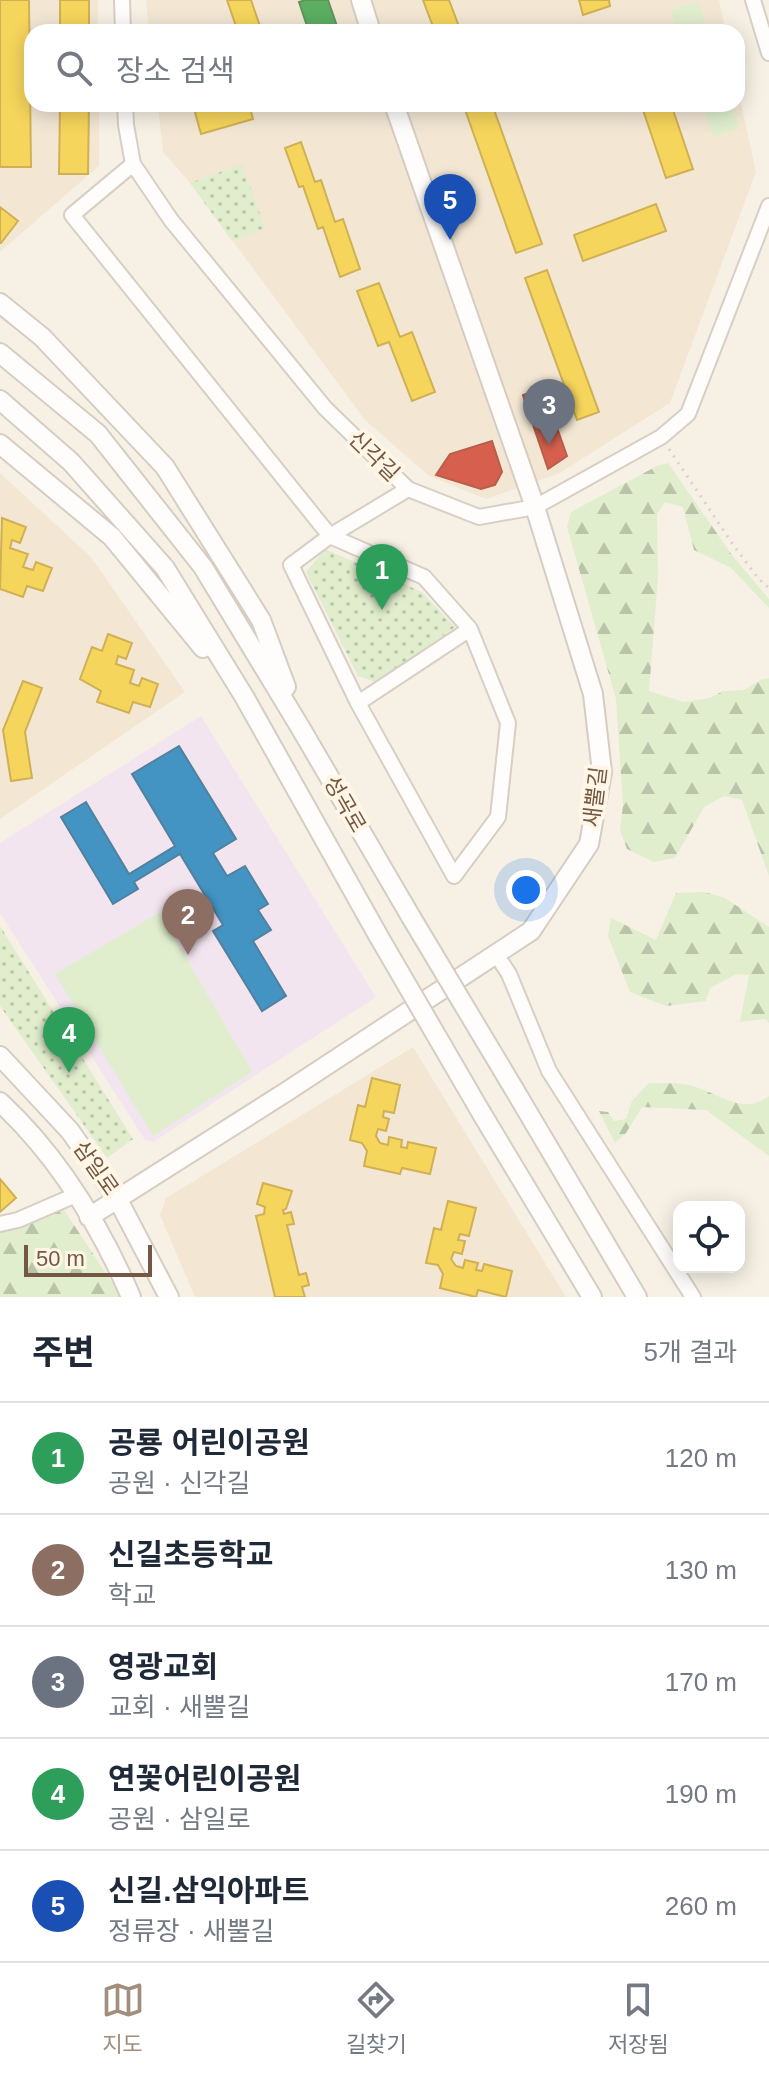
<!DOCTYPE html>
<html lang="ko">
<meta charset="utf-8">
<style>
body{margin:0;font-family:Arial,"Noto Sans KR",sans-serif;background:#f2f2f3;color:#1f2937}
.controls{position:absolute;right:24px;bottom:24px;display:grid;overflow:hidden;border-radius:16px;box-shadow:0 4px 20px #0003}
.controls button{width:72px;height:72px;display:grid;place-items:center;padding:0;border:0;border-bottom:2px solid #e0e1e3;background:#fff;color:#1f2937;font:40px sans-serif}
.scale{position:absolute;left:24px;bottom:20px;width:128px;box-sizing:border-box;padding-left:8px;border:4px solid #745845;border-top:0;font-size:22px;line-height:28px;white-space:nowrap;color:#745845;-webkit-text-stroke:6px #fff6e5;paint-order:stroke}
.you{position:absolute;left:526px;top:890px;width:28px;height:28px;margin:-20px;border:6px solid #fff;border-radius:50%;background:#1a73e8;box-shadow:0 0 0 12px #1a73e833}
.badge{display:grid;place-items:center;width:52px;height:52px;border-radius:50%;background:#a28e7d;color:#fff;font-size:26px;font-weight:700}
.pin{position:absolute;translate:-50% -66px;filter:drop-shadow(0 2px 4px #0008)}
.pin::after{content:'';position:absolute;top:42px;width:28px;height:24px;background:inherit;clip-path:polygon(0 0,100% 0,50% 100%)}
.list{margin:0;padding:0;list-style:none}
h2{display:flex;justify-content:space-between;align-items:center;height:104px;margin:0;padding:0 32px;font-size:34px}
h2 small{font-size:26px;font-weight:400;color:#747a83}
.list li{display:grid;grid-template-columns:52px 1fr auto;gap:24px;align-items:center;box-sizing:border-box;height:112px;padding:0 32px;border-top:2px solid #e0e1e3}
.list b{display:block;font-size:30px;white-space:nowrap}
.list p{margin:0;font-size:26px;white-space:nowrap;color:#747a83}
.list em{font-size:26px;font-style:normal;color:#747a83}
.icon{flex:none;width:44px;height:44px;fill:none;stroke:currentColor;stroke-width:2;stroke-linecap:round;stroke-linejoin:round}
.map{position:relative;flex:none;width:769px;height:1297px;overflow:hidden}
.search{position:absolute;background:#fff;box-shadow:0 4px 20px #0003;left:24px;right:24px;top:24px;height:88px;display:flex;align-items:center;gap:20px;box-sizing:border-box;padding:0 28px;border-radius:24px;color:#747a83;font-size:30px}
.sheet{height:664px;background:#fff}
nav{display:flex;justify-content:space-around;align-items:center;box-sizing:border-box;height:112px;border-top:2px solid #e0e1e3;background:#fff;font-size:22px;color:#747a83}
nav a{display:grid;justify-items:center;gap:4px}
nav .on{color:#a28e7d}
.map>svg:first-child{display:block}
.residential{fill:#f3e7d4}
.education{fill:#f3e5f0}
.grass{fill:url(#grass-dots)}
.forest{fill:url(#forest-firs)}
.pitch{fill:#e0eece}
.homes{fill:#f6d55c;stroke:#cfb055;stroke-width:2}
.shops{fill:#d6604d;stroke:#b95e4b;stroke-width:2}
.schools{fill:#4393c3;stroke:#52819d;stroke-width:2}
.public{fill:#5aae61;stroke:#629459;stroke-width:2}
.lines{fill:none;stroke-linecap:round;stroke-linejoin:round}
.street-casing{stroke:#d8cec4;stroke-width:18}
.secondary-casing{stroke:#d6ccc2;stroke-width:22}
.path{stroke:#dad1ca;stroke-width:3;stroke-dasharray:2 6;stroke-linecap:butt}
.street{stroke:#fefdfb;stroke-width:14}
.secondary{stroke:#fefdfb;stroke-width:18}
.secondary-bridge-casing{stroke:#d6ccc2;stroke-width:22;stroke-linecap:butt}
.secondary-bridge{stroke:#fefdfb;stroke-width:18}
.labels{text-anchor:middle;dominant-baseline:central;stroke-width:8;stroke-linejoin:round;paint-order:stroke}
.street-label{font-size:22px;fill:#745845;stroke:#fff6e5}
</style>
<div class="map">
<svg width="769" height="1297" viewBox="0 0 769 1297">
<defs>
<pattern id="grass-dots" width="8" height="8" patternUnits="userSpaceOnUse" patternTransform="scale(2)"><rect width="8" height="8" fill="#e0eece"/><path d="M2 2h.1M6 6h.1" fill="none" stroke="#bac4a9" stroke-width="1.8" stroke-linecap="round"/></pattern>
<pattern id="forest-firs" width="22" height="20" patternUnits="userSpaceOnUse" patternTransform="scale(2)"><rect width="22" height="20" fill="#e0eece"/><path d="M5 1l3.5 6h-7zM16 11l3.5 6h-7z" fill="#bac4a9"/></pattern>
</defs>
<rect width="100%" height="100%" fill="#f7f1e5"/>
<path class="residential" d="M0,0h98v32h-66v72h67v62l-99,86z
M146,0h573l7,32h-577z
M737,85l19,87 -86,231 -112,71 -72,25 -57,-23 -64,-56 -175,-237 -27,-31 -5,-48h579z
M0,473l91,84 94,135 -185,127z
M413,1047l153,250h-371l-35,-82 6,-17z"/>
<path class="education" d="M201,716l175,281 -223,145 -8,-2 -145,-227v-70z"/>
<path class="grass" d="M242,164l23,64 -33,13 -42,-58z
M325,549l97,43 33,35 -77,56 -20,-7 -52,-104z
M0,926l133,213 -26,19 -107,-152z"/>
<path class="forest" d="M668,463l64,92 37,44v9l-38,-40 -37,-18 -11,-43 -18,-5 -8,12 1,63 -9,114 35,11 26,-4 13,-7 21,-1 16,-10 9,-2v198l-27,-76 -18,-4 -20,11 -29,51 -21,4 -27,-13 -7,-19 3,-25 -7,-106 -49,-172 4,-15 86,-46z
M704,892l21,6 44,29v96l-4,-4 -25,3 9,-47 -12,-1 -27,14 -4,13 -40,5 -36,-14 -22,-56 3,-18 45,22 20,-47z
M649,1083c14,1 31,-1 44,3 28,8 49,30 76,10v60l-63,-46 -64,-3 -16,26 -11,10 -16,-32 9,1 6,9 12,-2 6,-18z
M62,1207l60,90h-122v-64z"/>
<path class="pitch" d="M698,1l10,31h-30l-7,-22z
M702,104h29l8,24 -26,9z
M160,912l92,160 -99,64 -98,-162z"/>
<path class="homes" d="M0,0h29l2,167h-31z
M60,0h29v32h-29z
M227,0h24l11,32h-24z
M423,0h26l12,32h-26z
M579,0h30l1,6 -27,9z
M60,104h29l-1,70h-29z
M197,104h52l4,15 -52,15 -8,-29z
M463,104h29l50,140 -26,9z
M641,104h30l22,65 -27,9z
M301,142l14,40 6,-2 14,42 8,-3 17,50 -20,8 -17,-50 -5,2 -15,-43 -4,1 -14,-39z
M656,204l10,27 -83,30 -9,-26z
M0,207l18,14 -17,22h-1z
M547,270l52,142 -22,8 -52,-142z
M379,283l21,54 12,-5 23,60 -23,9 -23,-59 -11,4 -21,-55z
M2,518l24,9 -6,16 -8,-3 -2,8 18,6 -5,13 10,3 3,-8 16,6 -9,23 -16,-5 -4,11 -23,-8z
M108,634l24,9 -6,16 -8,-3 -2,8 18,6 -4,13 9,3 3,-8 16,6 -8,23 -17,-5 -4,11 -32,-11 4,-11 -21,-12 12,-32 10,4z
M23,681l19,7 -17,44 7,46 -21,3 -8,-51z
M372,1078l28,7 -6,28 -10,-2 -1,6 6,2 -3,12 -8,-2 -2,7 4,7 8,2 1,-8 13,3 -1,7 6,1 1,-6 28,6 -6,26 -28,-6 -2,6 -36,-8 3,-15 -5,-8 -12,-3 8,-35 7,2z
M0,1179l16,19 -16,14z
M263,1183l29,8 -6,18 -3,1 1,4 7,-2 3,12 -7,1 12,50 7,-2 3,12 -7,2 3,10h-30l-19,-81 8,-2 1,-7 -8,-3z
M448,1201l28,7 -7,28 -9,-2 -2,6 7,1 -3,13 -8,-2 -3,7 5,7 7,2 2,-8 13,3 -2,7 6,1 2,-7 28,7 -6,26 -28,-7 -2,7 -36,-9 3,-14 -5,-9 -12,-2 8,-35 7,2z"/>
<path class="shops" d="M543,388l24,68 -19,13 -25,-74z
M492,441l10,31 -7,13 -14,4 -45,-14 14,-21z"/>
<path class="schools" d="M179,746l57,93 -23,14 14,23 18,-10 23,38 -10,6 13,20 -18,11 33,55 -24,15 -49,-80 10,-6 -43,-71 -46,28 4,7 -25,15 -52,-87 25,-15 43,72 46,-28 -43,-72z"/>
<path class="public" d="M306,0h22l11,32h-30l-10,-30z"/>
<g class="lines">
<g class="street-casing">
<path id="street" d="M122,0l1,32
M753,0l16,53
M125,104l1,21 7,39 38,56 154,188 83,81 71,28 56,-10 126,-70 27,-23 81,-208
M133,164l-61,51 258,321 78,-47
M330,536l94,41 46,52 38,94 -10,94 -44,59 -96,-173 -67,-138z
M358,703l112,-74
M496,954l13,20 40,97 144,226
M0,1224l18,-4 60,-26"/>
</g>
<g class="secondary-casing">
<path id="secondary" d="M361,0l10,32
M0,303l42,34 123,130 96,153 25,67
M0,353l98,81 105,133 97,160 111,190
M0,400l71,62 94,106 80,130 134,239
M0,444l112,93 91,111
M0,1056l70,75 47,67 52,99
M514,1089l123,208
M0,1102c58,54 100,123 131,195
M482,1114l110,183
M89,1217l197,-125 245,-161 58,-87 13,-72 -9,-78 -58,-187 -141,-403"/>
</g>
<path class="path" d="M669,449l65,97 24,32 11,10"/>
<use href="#street" class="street"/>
<use href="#secondary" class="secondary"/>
<g class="secondary-bridge-casing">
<path id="secondary-bridge" d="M411,917l103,172
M379,937l103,177"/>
</g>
<use href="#secondary-bridge" class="secondary-bridge"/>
</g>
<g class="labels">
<g class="street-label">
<text transform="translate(374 456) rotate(44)">신각길</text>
<text transform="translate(595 797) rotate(-83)">새뿔길</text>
<text transform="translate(345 804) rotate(60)">성곡로</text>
<text transform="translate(96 1168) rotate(55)">삼일로</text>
</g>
</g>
</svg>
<div class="controls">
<button><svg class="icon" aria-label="locate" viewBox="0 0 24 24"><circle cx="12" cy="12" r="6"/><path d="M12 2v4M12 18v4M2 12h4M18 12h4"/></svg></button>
</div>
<div class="scale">50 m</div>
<div class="you"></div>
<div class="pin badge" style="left:382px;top:610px;background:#2e9e5b">1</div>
<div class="pin badge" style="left:188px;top:955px;background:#8d6e63">2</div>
<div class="pin badge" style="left:549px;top:445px;background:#6b7280">3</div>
<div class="pin badge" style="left:69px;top:1073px;background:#2e9e5b">4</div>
<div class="pin badge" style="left:450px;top:240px;background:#1a4fb4">5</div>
<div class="search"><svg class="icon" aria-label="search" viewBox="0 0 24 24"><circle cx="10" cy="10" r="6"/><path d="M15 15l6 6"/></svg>장소 검색</div>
</div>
<section class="sheet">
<h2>주변<small>5개 결과</small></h2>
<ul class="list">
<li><span class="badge" style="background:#2e9e5b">1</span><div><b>공룡 어린이공원</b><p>공원 · 신각길</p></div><em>120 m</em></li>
<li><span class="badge" style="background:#8d6e63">2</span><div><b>신길초등학교</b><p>학교</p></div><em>130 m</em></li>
<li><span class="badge" style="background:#6b7280">3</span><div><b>영광교회</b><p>교회 · 새뿔길</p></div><em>170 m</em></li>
<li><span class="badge" style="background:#2e9e5b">4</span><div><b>연꽃어린이공원</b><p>공원 · 삼일로</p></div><em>190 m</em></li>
<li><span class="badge" style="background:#1a4fb4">5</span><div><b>신길.삼익아파트</b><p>정류장 · 새뿔길</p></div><em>260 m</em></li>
</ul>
</section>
<nav>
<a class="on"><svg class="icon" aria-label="map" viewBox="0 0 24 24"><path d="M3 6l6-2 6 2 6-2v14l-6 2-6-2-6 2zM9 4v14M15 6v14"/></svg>지도</a>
<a><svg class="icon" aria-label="directions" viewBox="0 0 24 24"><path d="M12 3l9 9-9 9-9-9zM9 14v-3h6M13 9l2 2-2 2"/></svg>길찾기</a>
<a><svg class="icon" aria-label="saved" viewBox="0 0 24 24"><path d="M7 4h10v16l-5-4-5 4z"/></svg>저장됨</a>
</nav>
